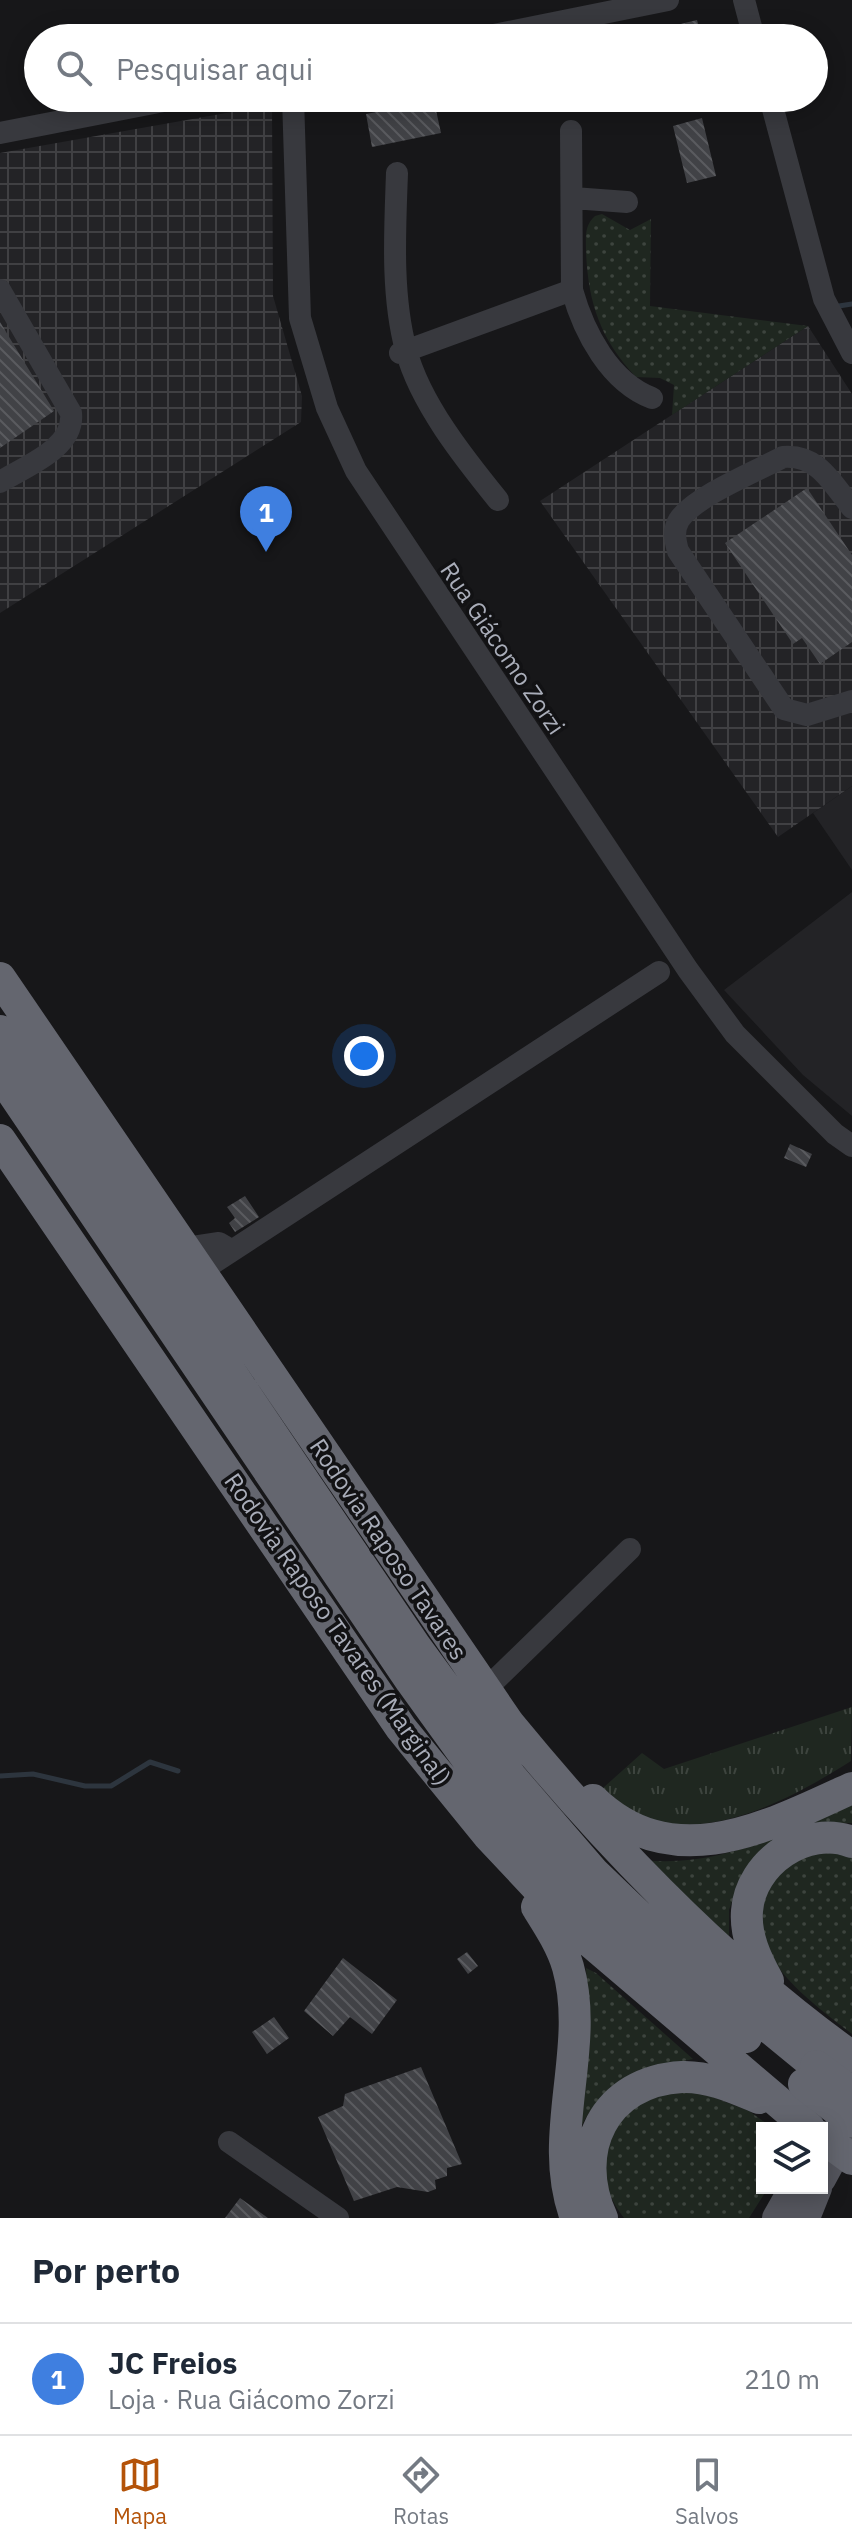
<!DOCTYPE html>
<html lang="pt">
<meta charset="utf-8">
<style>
body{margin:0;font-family:"IBM Plex Sans",sans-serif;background:#f6f6f7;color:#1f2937}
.controls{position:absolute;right:24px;bottom:24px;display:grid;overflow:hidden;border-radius:0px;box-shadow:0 4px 20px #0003}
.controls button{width:72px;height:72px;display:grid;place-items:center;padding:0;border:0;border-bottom:2px solid #e0e1e3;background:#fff;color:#1f2937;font:40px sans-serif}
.you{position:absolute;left:364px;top:1056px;width:28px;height:28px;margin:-20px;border:6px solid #fff;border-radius:50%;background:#1a73e8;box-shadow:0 0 0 12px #1a73e833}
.badge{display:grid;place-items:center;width:52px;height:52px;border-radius:50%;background:#b45309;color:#fff;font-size:26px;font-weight:700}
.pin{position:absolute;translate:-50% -66px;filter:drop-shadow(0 2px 4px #0008)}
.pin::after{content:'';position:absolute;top:42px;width:28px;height:24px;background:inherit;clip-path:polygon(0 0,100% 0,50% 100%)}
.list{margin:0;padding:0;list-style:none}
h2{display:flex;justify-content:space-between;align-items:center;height:104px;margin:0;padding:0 32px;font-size:34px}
h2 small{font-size:26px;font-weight:400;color:#747a83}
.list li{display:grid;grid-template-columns:52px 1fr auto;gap:24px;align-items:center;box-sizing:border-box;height:112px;padding:0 32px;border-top:2px solid #e0e1e3}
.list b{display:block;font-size:30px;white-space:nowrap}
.list p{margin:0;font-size:26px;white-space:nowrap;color:#747a83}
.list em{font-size:26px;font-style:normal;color:#747a83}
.icon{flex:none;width:44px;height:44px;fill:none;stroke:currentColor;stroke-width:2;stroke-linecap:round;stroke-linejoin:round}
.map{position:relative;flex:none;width:852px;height:2218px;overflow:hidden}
.search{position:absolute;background:#fff;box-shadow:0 4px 20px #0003;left:24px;right:24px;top:24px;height:88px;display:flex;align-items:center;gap:20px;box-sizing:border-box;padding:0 28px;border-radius:44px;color:#747a83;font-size:30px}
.sheet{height:216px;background:#fff}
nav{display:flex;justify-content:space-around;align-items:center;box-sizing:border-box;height:112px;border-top:2px solid #e0e1e3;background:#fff;font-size:22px;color:#747a83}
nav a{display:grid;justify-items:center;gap:4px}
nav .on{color:#b45309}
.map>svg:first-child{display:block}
.built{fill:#232326}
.industrial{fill:url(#industrial-grid)}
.grass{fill:url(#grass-tufts)}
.park{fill:url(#park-dots)}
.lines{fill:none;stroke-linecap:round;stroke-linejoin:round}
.stream{stroke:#2d353e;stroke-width:5}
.building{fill:url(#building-back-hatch)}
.minor{stroke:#38393e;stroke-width:22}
.major{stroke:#54555d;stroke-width:28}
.highway{stroke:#64666f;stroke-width:32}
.highway-bridge{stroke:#64666f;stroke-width:32}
.labels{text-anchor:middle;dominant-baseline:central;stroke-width:7;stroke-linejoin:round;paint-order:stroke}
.street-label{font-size:24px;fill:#a9adb9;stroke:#121214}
</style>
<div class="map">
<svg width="852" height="2218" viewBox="0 0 852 2218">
<defs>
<pattern id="industrial-grid" width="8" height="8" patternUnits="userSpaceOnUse" patternTransform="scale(2)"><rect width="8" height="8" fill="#232326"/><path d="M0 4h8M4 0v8" fill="none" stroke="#404043"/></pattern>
<pattern id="grass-tufts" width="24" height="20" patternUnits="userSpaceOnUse" patternTransform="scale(2)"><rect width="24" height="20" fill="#1f2720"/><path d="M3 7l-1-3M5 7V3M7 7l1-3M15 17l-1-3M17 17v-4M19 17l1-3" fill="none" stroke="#3d443e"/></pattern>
<pattern id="park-dots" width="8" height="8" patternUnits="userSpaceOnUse" patternTransform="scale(2)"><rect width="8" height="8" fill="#1f2720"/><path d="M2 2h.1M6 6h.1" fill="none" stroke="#3d443e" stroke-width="1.8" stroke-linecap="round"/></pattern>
<pattern id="building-back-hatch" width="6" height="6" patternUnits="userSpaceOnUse" patternTransform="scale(2)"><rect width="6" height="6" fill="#414246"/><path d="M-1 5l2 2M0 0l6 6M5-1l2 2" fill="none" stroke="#5a5b5f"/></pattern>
</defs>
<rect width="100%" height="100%" fill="#171719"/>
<path class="built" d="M852,786v84l-39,-57z
M852,892v224l-49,-41 -79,-85z"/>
<path class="industrial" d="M272,105l1,191 29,100 -1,26 -301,191v-460z
M808,326l44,68v392l-74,51 -238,-336z"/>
<path class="grass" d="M852,1707l-1,54c-57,36 -133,78 -203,59 -16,-4 -32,-22 -45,-32l39,-35 22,16z"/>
<path class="park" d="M602,214l28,16 21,-11 -1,87 158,20 -136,89 2,-30 -14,-7 -24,-1c-36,-38 -48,-75 -50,-126 0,-14 -2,-25 9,-35z
M852,1803v20h-17l-99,67 -7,20v30l-86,-80c75,8 143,-26 209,-57z
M813,1849l39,5v180c-47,-36 -125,-92 -81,-158 8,-11 31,-20 42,-27z
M586,1968l10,5 97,86c-44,9 -99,28 -114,74l11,-90z
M697,2091l52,20 24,17h-11v60h6l-19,30h-125c-12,-15 -22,-37 -21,-57 0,-22 24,-55 45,-63 14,-6 34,-5 49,-7z"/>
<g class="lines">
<path class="stream" d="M839,306l13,-2
M0,1776l33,-2 52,12h26l39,-24 28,9"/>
</g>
<path class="building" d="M697,20l5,18h-31l-3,-11z
M540,98h45v6l-42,8z
M434,101l7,32 -69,14 -6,-33z
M702,118l14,58 -29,7 -14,-57z
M0,322l54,89 -54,37z
M807,488l45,67v87l-32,22 -18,-26 -9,6 -68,-101z
M790,1144l22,10 -6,13 -22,-9z
M245,1196l14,21 -24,15 -6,-9 6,-5 -8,-11z
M467,1952l11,14 -10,8 -11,-15z
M343,1958l54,42 -25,34 -22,-17 -17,19 -29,-25z
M274,2017l15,21 -22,16 -15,-22z
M421,2067l41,97 -15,4v8l-12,4 1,9 -8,3 -31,-5 -43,14 -36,-84 25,-11 2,-12z
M240,2198l28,20h-43z"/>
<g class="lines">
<path class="minor" d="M744,0l10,38
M479,38l189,-38
M293,98l7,220 27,90 29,63 332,499 47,64 100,100 17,12
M770,98l54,201 28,54
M571,131l1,159c12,43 38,92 80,108
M0,133l179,-35
M397,173c-2,57 -6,121 9,177 14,53 58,108 92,150
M573,198l54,4
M0,290l71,123c4,35 -45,53 -71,69
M400,353l172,-63
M852,508c-20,-25 -34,-54 -69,-51 -26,14 -88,39 -104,63 -6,10 -4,20 -1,31l106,158 23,6 45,-14
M186,1248l33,-5 12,7
M201,1271l458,-299
M485,1690l145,-141
M229,2142l109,76"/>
<path class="major" d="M822,2179l26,-48
M776,2218l17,-30
M806,2218l12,-30"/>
<path class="highway" d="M0,978l509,746c100,122 214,241 343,333
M0,1031l415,615 96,131 82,95 77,74 146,120
M0,1074l411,607 78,108 78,91 84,80 95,77
M0,1140l401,588 87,107 91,97 230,196
M593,1800c80,77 174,27 259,-12
M537,1907c12,19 25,39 31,60 23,83 -23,169 8,251
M768,1981c-12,-22 -23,-45 -21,-70 3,-48 59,-87 105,-69
M602,2218c-31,-67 2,-137 80,-141 27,-1 53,11 77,21"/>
<path class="highway-bridge" d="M816,2066l36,27
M804,2084l48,37
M822,2137l30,22"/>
</g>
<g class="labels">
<g class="street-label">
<text transform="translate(503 648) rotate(56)">Rua Giácomo Zorzi</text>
<text transform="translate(389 1549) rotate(56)">Rodovia Raposo Tavares</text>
<text transform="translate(338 1629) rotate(55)">Rodovia Raposo Tavares (Marginal)</text>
</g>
</g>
</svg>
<div class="controls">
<button><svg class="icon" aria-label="layers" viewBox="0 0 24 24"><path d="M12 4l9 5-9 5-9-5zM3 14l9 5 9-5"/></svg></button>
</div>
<div class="you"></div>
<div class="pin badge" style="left:266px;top:552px;background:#3f7fe0">1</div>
<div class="search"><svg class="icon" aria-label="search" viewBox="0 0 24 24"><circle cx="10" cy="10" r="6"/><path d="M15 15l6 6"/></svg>Pesquisar aqui</div>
</div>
<section class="sheet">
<h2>Por perto<small></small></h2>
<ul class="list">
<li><span class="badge" style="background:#3f7fe0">1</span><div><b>JC Freios</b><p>Loja · Rua Giácomo Zorzi</p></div><em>210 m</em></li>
</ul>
</section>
<nav>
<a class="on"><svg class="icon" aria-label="map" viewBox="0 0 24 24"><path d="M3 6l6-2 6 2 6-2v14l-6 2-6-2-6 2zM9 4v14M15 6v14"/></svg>Mapa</a>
<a><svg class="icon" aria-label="directions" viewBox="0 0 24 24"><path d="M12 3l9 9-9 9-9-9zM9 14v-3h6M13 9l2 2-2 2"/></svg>Rotas</a>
<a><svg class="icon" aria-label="saved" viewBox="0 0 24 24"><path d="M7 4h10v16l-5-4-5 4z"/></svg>Salvos</a>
</nav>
